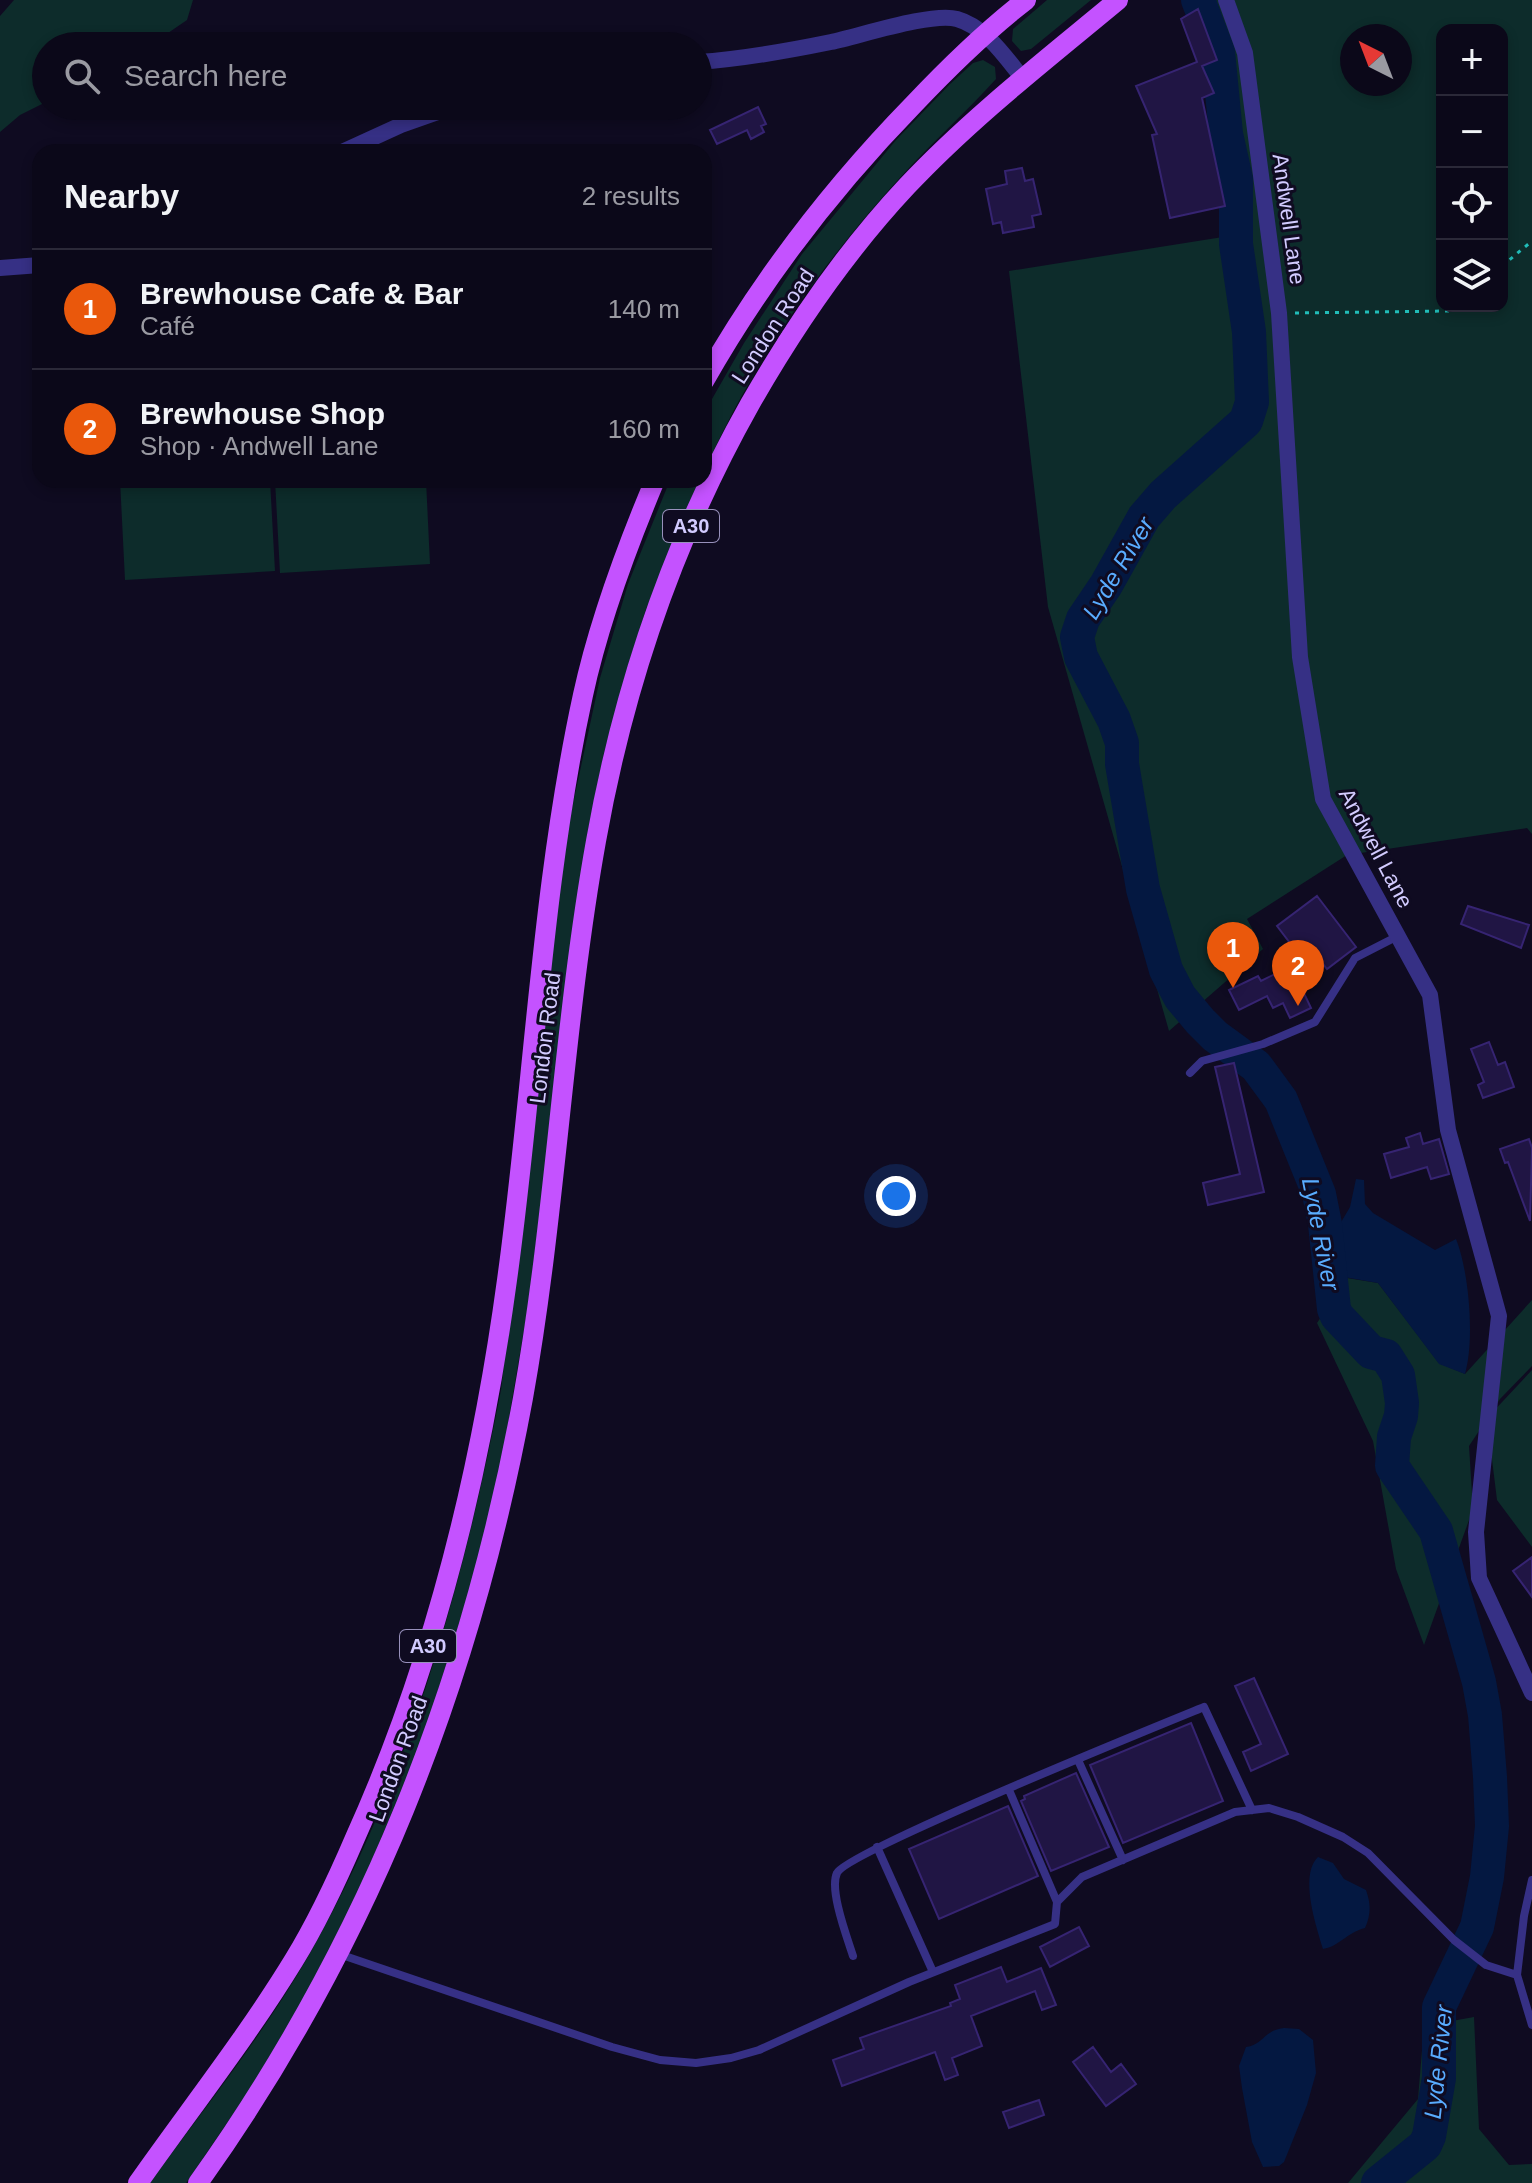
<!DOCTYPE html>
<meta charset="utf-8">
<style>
body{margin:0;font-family:Helvetica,sans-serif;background:#141122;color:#f1f3f6}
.controls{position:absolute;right:24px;top:24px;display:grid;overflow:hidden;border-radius:16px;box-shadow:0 4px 12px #0003}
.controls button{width:72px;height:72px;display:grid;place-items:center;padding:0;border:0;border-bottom:2px solid #2b2938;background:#0b0819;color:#f1f3f6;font:40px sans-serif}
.compass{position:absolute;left:1340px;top:24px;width:72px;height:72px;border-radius:50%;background:#0b0819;box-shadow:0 4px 12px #0003;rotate:318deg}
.you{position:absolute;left:896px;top:1196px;width:28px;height:28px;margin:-20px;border:6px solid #fff;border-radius:50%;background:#1a73e8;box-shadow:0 0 0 12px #1a73e833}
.badge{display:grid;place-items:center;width:52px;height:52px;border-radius:50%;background:#ea580c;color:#fff;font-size:26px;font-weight:700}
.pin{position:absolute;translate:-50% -66px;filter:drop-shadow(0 2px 4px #0008)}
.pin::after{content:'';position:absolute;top:42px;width:28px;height:24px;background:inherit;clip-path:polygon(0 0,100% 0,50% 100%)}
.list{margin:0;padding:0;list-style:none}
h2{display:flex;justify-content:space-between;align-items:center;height:104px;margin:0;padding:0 32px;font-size:34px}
h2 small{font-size:26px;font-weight:400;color:#9a9aa2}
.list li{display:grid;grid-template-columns:52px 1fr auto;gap:24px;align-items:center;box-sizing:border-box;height:120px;padding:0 32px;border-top:2px solid #2b2938}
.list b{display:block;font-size:30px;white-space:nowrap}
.list p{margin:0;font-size:26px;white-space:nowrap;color:#9a9aa2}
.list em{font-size:26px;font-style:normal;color:#9a9aa2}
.icon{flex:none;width:44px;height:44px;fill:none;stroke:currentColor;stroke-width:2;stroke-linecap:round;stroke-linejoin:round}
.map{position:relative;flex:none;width:1532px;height:2183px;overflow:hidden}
.search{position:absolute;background:#0b0819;box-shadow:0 4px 12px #0003;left:32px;top:32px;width:680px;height:88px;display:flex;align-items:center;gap:20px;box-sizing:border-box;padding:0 28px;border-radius:44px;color:#9a9aa2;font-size:30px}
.panel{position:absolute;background:#0b0819;box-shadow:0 4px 12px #0003;left:32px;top:144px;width:680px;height:344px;border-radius:24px}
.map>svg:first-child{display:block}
.green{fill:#0d2c2b;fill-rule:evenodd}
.water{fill:#041841}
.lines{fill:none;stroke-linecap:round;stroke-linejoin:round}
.river{stroke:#041841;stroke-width:34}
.building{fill:#201544;stroke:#362472;stroke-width:2}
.path{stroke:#21bdb9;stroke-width:3;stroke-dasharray:4 6;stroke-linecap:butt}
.lane{stroke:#363085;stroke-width:8}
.street{stroke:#363085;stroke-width:16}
.primary{stroke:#c452ff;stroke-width:20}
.labels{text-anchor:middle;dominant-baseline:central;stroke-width:6;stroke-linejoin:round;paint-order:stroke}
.shield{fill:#0f0b21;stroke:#9891bc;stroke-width:2}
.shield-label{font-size:20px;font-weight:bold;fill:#d2cbff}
.street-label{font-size:22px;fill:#d2cbff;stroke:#0f0b21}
.water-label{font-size:24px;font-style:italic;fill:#59acff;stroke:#0f0b21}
</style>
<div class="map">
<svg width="1532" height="2183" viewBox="0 0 1532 2183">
<rect width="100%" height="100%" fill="#0f0b21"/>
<path class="green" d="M14,0h179l-6,20 -38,26h-103v56l-26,13 -20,17v-116z
M1047,0h44l-60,49 -10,2 -9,-10 1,-12z
M1205,0h327v834l-5,-6 -180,27 -100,64 16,30 -94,82 -121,-424 -39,-336 239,-38zM1442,30h60v276h-60zM1352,36h48v48h-48z
M983,60l12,7 1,12c-28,31 -60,60 -89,91 -82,88 -154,191 -203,302v-59l40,-70 58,-89 94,-114 54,-56 23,-21z
M120,480h150l5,91 -150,9z
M275,480h151l4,84 -150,9z
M670,480h30l-54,129 -19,60 -23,84 -16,77 -60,476 -28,165 -21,89 -57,181 -66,157 -52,101 -56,93 -62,91h-36c54,-74 113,-148 159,-228 99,-174 154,-369 192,-565l62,-540 37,-172 28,-94z
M1347,1278l31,5 61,80 26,11 67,-74v66l-32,33 -11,17 43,-46v177l-35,-47 -10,-81 -18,27 4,63 -49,136 -28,-76 -23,-128 -56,-118z
M1474,2017l5,112 30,36 23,-1v19h-184l70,-84 6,-73z"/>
<path class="water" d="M1356,1179l8,1 1,24 8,9 62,37 21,-11c13,32 19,101 9,135l-26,-10 -61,-81 -34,-6 -4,-53 10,-17z
M1318,1857l15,6 11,16 22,11c5,14 5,25 -1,38 -19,5 -25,18 -42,21 -7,-23 -24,-74 -5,-92z
M1284,2028l15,1 14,11 3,33 -9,32 -23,57 -5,4 -16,1 -11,-25 -10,-54 -3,-22 7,-19c17,-2 18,-17 38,-19z"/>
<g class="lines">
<path class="river" d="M1198,0l20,52 8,82 10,45v65l13,88 3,70 -6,19 -83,74 -19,22 -38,68 -23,34 -6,18 4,20 33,63 8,23v21l21,125 23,81 14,27 20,24 15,15 41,30 25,34 38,94 6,30 9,85 3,7 34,36 15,4 12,19 4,28 -1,13 -7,21 -2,29 44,65 43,151 6,33 5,62 2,49 -5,51 -10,50 -38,80v71l-10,58 -4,9 -47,38"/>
</g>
<path class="building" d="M1198,9l19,51 -15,6 12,27 -12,5 23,108 -55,12 -18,-83 5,-1 -21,-48 61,-24 -16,-43z
M758,107l8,17 -5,2 3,6 -13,7 -4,-9 -30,14 -7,-14z
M1022,168l3,13 8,-2 8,35 -9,2 2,11 -31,6 -2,-11 -8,2 -7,-35 21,-5 -2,-13z
M1317,896l39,51 -29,22 -17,-22 -10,9 -23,-30z
M1468,906l61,19 -8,23 -60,-24z
M1291,966l20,42 -21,10 -7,-15 -10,5 -6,-12 -28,14 -10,-20 29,-14 3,5z
M1489,1042l9,23 7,-3 9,25 -31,11 -5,-13 6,-3 -13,-33z
M1234,1063l30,129 -56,13 -5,-22 37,-9 -25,-107z
M1420,1133l3,11 16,-5 10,35 -18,5 -4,-12 -36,11 -7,-24 25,-7 -3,-9z
M1529,1139l3,9 -2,73 -22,-59 -3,1 -5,-14z
M1532,1557v40l-19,-26z
M1254,1678l34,76 -37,17 -8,-19 18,-8 -26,-58z
M1191,1723l32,78 -100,42 -33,-78z
M1076,1773l33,74 -58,24 -30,-70 4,-2 -1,-3z
M1008,1806l30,70 -99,43 -30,-70z
M1079,1927l10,19 -39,21 -10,-20z
M1001,1967l6,15 34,-14 15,37 -14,5 -7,-19 -64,25 11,30 -30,12 6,17 -13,5 -10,-28 -93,34 -9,-26 31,-11 -4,-11 91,-32 -1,-3 10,-4 -5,-14z
M1093,2047l18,25 10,-8 15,20 -30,22 -33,-44z
M1039,2100l5,15 -35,13 -6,-16z"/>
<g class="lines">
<path class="path" d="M1502,266l30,-25
M1295,313l153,-2 6,-5"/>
<path class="lane" d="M1190,1073l12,-12 61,-17 52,-22 40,-64 43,-22
M1078,1760l45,100
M1009,1790l48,112
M877,1847l56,125
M1532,1880l-8,36 -7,59 15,50
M339,1954l273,93 48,13 36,3 35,-5 28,-8 150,-68 146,-58 2,-22 25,-25 153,-65 34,-4 29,9 45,20 25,16 86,87 32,25 31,10
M853,1956c-6,-19 -24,-66 -16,-83 9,-21 323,-148 367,-166l48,103"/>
<path class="street" d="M1226,0l19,53 34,260 21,344 23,142 107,196 18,135 51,186 -23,216 3,46 53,115
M698,62c45,-3 89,-11 133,-20 29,-6 101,-30 126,-23 29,8 49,39 67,61
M342,152l59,-27 54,-19
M0,268l40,-3"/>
<path class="primary" d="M704,381c58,-102 128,-193 210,-277 35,-37 72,-73 112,-104
M138,2183c52,-74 109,-146 156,-223 24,-39 43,-80 61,-122 80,-177 126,-366 152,-558 27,-195 34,-392 76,-585 16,-74 43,-146 72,-215
M198,2183c170,-238 272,-498 325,-785 33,-184 40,-373 73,-557 27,-152 78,-302 154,-437 44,-77 96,-153 157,-218 64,-68 140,-127 211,-186"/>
</g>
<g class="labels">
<g class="shield">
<rect x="663" y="510" width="56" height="32" rx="6"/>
<rect x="400" y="1630" width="56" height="32" rx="6"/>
</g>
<g class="shield-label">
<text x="691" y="526">A30</text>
<text x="428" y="1646">A30</text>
</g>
<g class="street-label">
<text transform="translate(1289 219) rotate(82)">Andwell Lane</text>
<text transform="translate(773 326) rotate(-57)">London Road</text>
<text transform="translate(1376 848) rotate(62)">Andwell Lane</text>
<text transform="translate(545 1038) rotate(-83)">London Road</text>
<text transform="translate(398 1759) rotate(-70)">London Road</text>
</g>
<g class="water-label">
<text transform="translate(1118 568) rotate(-59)">Lyde River</text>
<text transform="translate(1321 1234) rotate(79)">Lyde River</text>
<text transform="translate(1438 2062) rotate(-84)">Lyde River</text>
</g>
</g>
</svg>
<div class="controls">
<button>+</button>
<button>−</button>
<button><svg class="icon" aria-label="locate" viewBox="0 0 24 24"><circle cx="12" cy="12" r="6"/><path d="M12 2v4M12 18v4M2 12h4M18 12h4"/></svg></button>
<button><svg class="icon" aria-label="layers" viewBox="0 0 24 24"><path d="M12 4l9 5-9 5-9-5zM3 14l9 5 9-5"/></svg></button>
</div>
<svg class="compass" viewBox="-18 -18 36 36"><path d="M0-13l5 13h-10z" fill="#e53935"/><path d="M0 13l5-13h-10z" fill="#9a9aa2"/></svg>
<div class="you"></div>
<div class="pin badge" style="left:1233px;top:988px">1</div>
<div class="pin badge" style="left:1298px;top:1006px">2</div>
<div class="search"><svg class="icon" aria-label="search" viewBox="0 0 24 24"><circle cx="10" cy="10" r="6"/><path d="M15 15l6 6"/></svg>Search here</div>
<section class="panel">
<h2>Nearby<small>2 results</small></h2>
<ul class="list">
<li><span class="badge">1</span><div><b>Brewhouse Cafe &amp; Bar</b><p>Café</p></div><em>140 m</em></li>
<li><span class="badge">2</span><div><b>Brewhouse Shop</b><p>Shop · Andwell Lane</p></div><em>160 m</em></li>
</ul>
</section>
</div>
